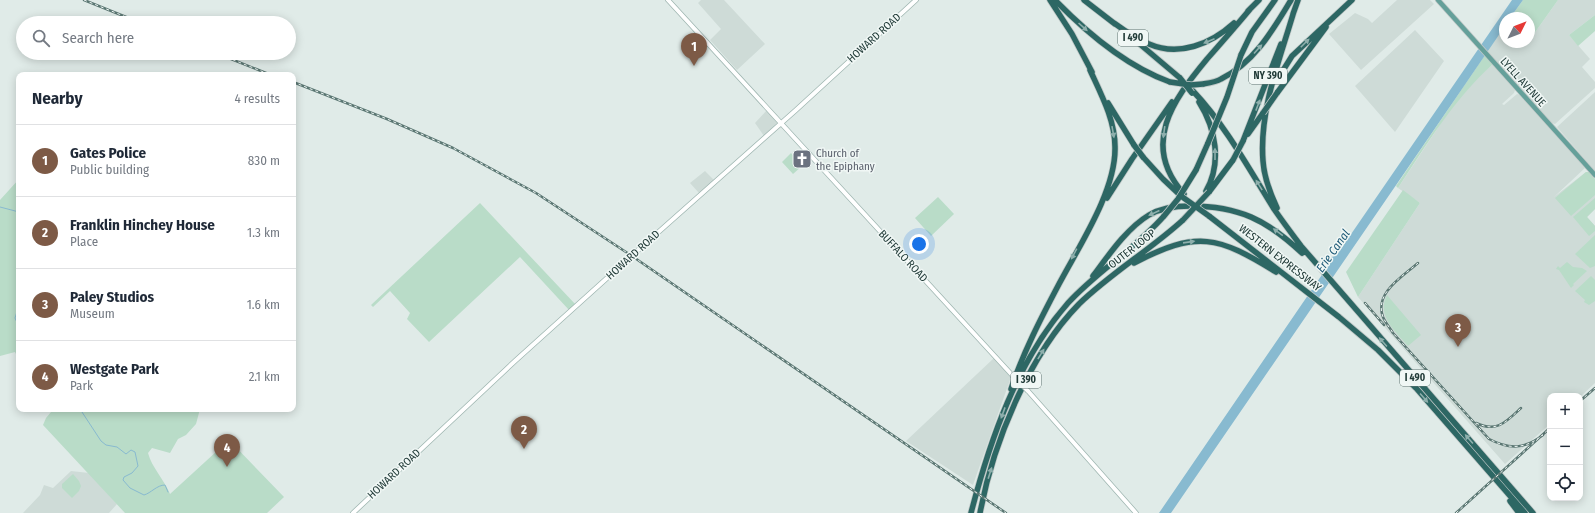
<!DOCTYPE html>
<meta charset="utf-8">
<style>
body{margin:0;font-family:"Fira Sans Condensed",sans-serif;background:#f2f2f3;color:#1f2937}
.controls{position:absolute;right:12px;bottom:12px;display:grid;overflow:hidden;border-radius:8px;box-shadow:0 2px 10px #0003}
.controls button{width:36px;height:36px;display:grid;place-items:center;padding:0;border:0;border-bottom:1px solid #e0e1e3;background:#fff;color:#1f2937;font:20px sans-serif}
.compass{position:absolute;left:1499px;top:12px;width:36px;height:36px;border-radius:50%;background:#fff;box-shadow:0 2px 10px #0003;rotate:48deg}
.you{position:absolute;left:919px;top:244px;width:14px;height:14px;margin:-10px;border:3px solid #fff;border-radius:50%;background:#1a73e8;box-shadow:0 0 0 6px #1a73e833}
.badge{display:grid;place-items:center;width:26px;height:26px;border-radius:50%;background:#7d5a46;color:#fff;font-size:13px;font-weight:700}
.pin{position:absolute;translate:-50% -33px;filter:drop-shadow(0 1px 2px #0008)}
.pin::after{content:'';position:absolute;top:21px;width:14px;height:12px;background:inherit;clip-path:polygon(0 0,100% 0,50% 100%)}
.list{margin:0;padding:0;list-style:none}
h2{display:flex;justify-content:space-between;align-items:center;height:52px;margin:0;padding:0 16px;font-size:17px}
h2 small{font-size:13px;font-weight:400;color:#747a83}
.list li{display:grid;grid-template-columns:26px 1fr auto;gap:12px;align-items:center;box-sizing:border-box;height:72px;padding:0 16px;border-top:1px solid #e0e1e3}
.list b{display:block;font-size:15px;white-space:nowrap}
.list p{margin:0;font-size:13px;white-space:nowrap;color:#747a83}
.list em{font-size:13px;font-style:normal;color:#747a83}
.icon{flex:none;width:22px;height:22px;fill:none;stroke:currentColor;stroke-width:2;stroke-linecap:round;stroke-linejoin:round}
.map{position:relative;flex:none;width:1595px;height:513px;overflow:hidden}
.search{position:absolute;background:#fff;box-shadow:0 2px 10px #0003;left:16px;top:16px;width:280px;height:44px;display:flex;align-items:center;gap:10px;box-sizing:border-box;padding:0 14px;border-radius:22px;color:#747a83;font-size:15px}
.panel{position:absolute;background:#fff;box-shadow:0 2px 10px #0003;left:16px;top:72px;width:280px;height:340px;border-radius:8px}
.map>svg:first-child{display:block}
.built{fill:#cedbd7}
.green{fill:#b9dcc8}
.water{fill:#88bad0}
.lines{fill:none;stroke-linecap:round;stroke-linejoin:round}
.stream{stroke:#88bad0;stroke-width:1}
.secondary-casing{stroke:#9fb6b1;stroke-width:5.5}
.primary-casing{stroke:#c1c8c7;stroke-width:6}
.motorway-casing{stroke:#c1c8c7;stroke-width:7}
.secondary{stroke:#fff;stroke-width:4}
.primary{stroke:#65a09a;stroke-width:4.5}
.motorway{stroke:#2d6764;stroke-width:5.5}
.rail-casing{stroke:#5b7773;stroke-width:2.5}
.rail{stroke:#f0f7f5;stroke-width:1;stroke-dasharray:3;stroke-linecap:butt}
.secondary-bridge-casing{stroke:#9fb6b1;stroke-width:5.5;stroke-linecap:butt}
.motorway-bridge-casing{stroke:#c1c8c7;stroke-width:7;stroke-linecap:butt}
.secondary-bridge{stroke:#fff;stroke-width:4}
.motorway-bridge{stroke:#2d6764;stroke-width:5.5}
.oneway{fill:#8eafac}
.labels{text-anchor:middle;dominant-baseline:central;stroke-width:3;stroke-linejoin:round;paint-order:stroke}
.shield{fill:#f0f7f5;stroke:#5f7371;stroke-width:1}
.shield-label{font-size:10px;font-weight:bold;fill:#213b38}
.street-label{font-size:11px;fill:#213b38;stroke:#f0f7f5}
.worship-label{font-size:11px;fill:#5b616d;stroke:#f0f7f5;text-anchor:start}
.water-label{font-size:12px;font-style:italic;fill:#1c5976;stroke:#f0f7f5}
</style>
<div class="map">
<svg width="1595" height="513" viewBox="0 0 1595 513">
<rect width="100%" height="100%" fill="#e0ebe8"/>
<path class="built" d="M701,0h23l41,44 -28,26 -27,-30 11,-11 -23,-26z
M1397,0h33l4,4 -73,66 -32,-36 26,-21 13,6 4,4z
M1558,0h37v15l-26,20 21,24 -8,8 13,15v6l-40,36 -3,-1 -65,-72 18,-25v16h24v-5l2,1z
M1415,30l29,31 -49,71 -40,-46z
M1493,64l22,26 -1,3 -12,11 2,1 13,-11 3,1 65,73 -31,29 32,-25h3l6,7v30l-8,8 8,9v157l-15,14 -30,-1v28l-45,40 -147,-167 62,-94 -22,-15 51,-77 28,-33z
M1595,92v79l-38,-44z
M767,110l9,10 1,3 -13,13 -9,-13z
M705,171l9,9 -15,13 -9,-10z
M994,358l17,19 -38,108 -67,-44z
M71,471l18,2 28,31 -8,9h-86l17,-18 4,-10 9,3z"/>
<path class="green" d="M1523,0h35l-27,38 -2,-1v-19h-19z
M1595,15v16l-17,15 -9,-11z
M1485,55l8,9c-39,35 -66,80 -95,124l-2,-2z
M791,153l11,13 -9,8 -11,-12z
M1586,172h3l6,7v16l-24,21 -16,-18z
M19,179v181l-4,-8 -15,4v-156z
M1403,190l17,13 -62,94 -12,-25z
M938,197l16,17 -23,22 -16,-18z
M1595,198v11l-8,8 8,9v5l-6,5 -16,-19z
M480,203l96,102 -7,5 -49,-53 -91,85 -22,-23 3,-6 -20,-22 -17,16 -2,-2z
M1595,235v31l-5,2 -15,-14z
M1567,262l6,5 9,1 5,3 -14,13 1,1 -3,3 -12,-18 -3,-1 2,-3 2,2z
M1591,276l4,4v21l-6,4 -5,-3 1,-2 -10,-9z
M1387,295l34,40 -13,11c-12,-14 -32,-30 -21,-51z
M50,409h150l-4,15 -10,11 -8,4 -8,14 -18,-5 -4,5c4,15 16,26 22,41l59,-54 55,57 -17,16h-142l-82,-88 3,-7 5,-6z
M73,474l6,7 2,5 -2,5 -7,7 -10,-10v-4z"/>
<path class="water" d="M1512,0h11l-13,18h-5v8l-43,63 -291,424h-12l171,-250 -3,-3v-2l9,-2z"/>
<g class="lines">
<path class="stream" d="M0,207l19,5
M19,305l-4,13 4,9
M19,334l-1,5 1,7
M80,409l21,32 5,4 11,2 9,7 5,-4 4,2 3,14 -6,7 -8,4 -1,3 7,8 14,7c7,-2 13,-10 21,-10l3,7"/>
<g class="secondary-casing">
<path id="secondary" d="M668,0l344,375
M636,252l160,-142 120,-110
M1028,391l108,122
M353,513l162,-152 111,-100"/>
</g>
<g class="primary-casing">
<path id="primary" d="M1438,0l157,175"/>
</g>
<g class="motorway-casing">
<path id="motorway" d="M1050,0l22,34 20,38
M1055,0c32,33 71,66 115,82
M1084,0l31,24
M1248,11l11,-11
M1293,14l5,-14
M1114,23c11,8 22,16 35,21 30,13 62,0 85,-21
M1135,40l45,38
M1241,55l11,-23 23,-32
M1277,80l15,-24 60,-56
M1203,84c6,-1 13,-2 18,-5 33,-16 52,-49 70,-79
M1193,91c33,35 56,78 81,118 9,13 18,25 27,37l232,267
M1277,93l49,-66
M1199,102c17,27 23,61 7,89
M1108,103l26,42
M1248,134l15,-21
M1243,141l38,-97
M1143,157l20,22 18,17
M1196,170l12,-27
M1209,192l24,-32
M1184,194c-44,-49 -11,-94 23,-135 15,-17 30,-34 44,-51
M1107,198l25,-39 40,-57
M1277,208c-7,-15 -13,-31 -14,-47 -4,-51 17,-102 31,-150
M1209,216l130,101 39,33 38,38 109,125
M1134,263c63,-33 84,-27 142,9
M1093,276c15,-20 34,-48 56,-61 12,-7 27,-9 41,-9 49,0 77,14 112,47
M1011,389c12,-36 30,-71 48,-105 20,-38 57,-93 56,-137 0,-27 -14,-53 -25,-77
M1510,501l9,12
M971,513c19,-73 46,-152 97,-210 29,-32 67,-54 96,-87
M980,513c13,-70 49,-158 99,-209 32,-31 71,-54 104,-84"/>
</g>
<use href="#secondary" class="secondary"/>
<use href="#primary" class="primary"/>
<use href="#motorway" class="motorway"/>
<g class="rail-casing">
<path id="rail" d="M84,0l57,23
M216,53l55,22
M293,82l94,37 66,29 83,45 93,61 377,259
M1418,263c-16,14 -44,30 -35,54 2,5 7,11 10,16l96,106c21,11 36,10 54,-4
M1365,303l19,22
M1580,401l15,-13
M1476,423c21,10 30,-1 45,-15
M1456,513l94,-85"/>
</g>
<use href="#rail" class="rail"/>
<g class="secondary-bridge-casing">
<path id="secondary-bridge" d="M626,261l10,-9
M1012,375l16,16"/>
</g>
<g class="motorway-bridge-casing">
<path id="motorway-bridge" d="M1180,78l12,15
M1170,82l21,3 12,-1
M1263,113l14,-20
M1208,143l19,-46 14,-42
M1134,145l9,12
M1233,160l10,-19
M1181,196l28,20
M1164,216l14,-17 18,-29
M1183,220l26,-28"/>
</g>
<use href="#secondary-bridge" class="secondary-bridge"/>
<use href="#motorway-bridge" class="motorway-bridge"/>
</g>
<defs><path id="oneway-solid" d="M-6-.8H1V-3.2L6.5 0L1 3.2V.8H-6Z"/></defs>
<g class="oneway">
<use href="#oneway-solid" transform="translate(1083 27) rotate(42)"/>
<use href="#oneway-solid" transform="translate(1209 41) rotate(157)"/>
<use href="#oneway-solid" transform="translate(1305 43) rotate(-45)"/>
<use href="#oneway-solid" transform="translate(1258 49) rotate(-48)"/>
<use href="#oneway-solid" transform="translate(1258 105) rotate(-69)"/>
<use href="#oneway-solid" transform="translate(1113 132) rotate(80)"/>
<use href="#oneway-solid" transform="translate(1164 132) rotate(98)"/>
<use href="#oneway-solid" transform="translate(1215 154) rotate(-90)"/>
<use href="#oneway-solid" transform="translate(1259 185) rotate(-122)"/>
<use href="#oneway-solid" transform="translate(1154 213) rotate(155)"/>
<use href="#oneway-solid" transform="translate(1278 232) rotate(-144)"/>
<use href="#oneway-solid" transform="translate(1189 242) rotate(-8)"/>
<use href="#oneway-solid" transform="translate(1074 254) rotate(118)"/>
<use href="#oneway-solid" transform="translate(1383 342) rotate(-131)"/>
<use href="#oneway-solid" transform="translate(1041 354) rotate(-58)"/>
<use href="#oneway-solid" transform="translate(1424 398) rotate(49)"/>
<use href="#oneway-solid" transform="translate(1003 413) rotate(110)"/>
<use href="#oneway-solid" transform="translate(1469 439) rotate(-131)"/>
<use href="#oneway-solid" transform="translate(990 473) rotate(-72)"/>
</g>
<defs>
<g id="church-square" transform="scale(1)"><rect x="-9" y="-9" width="18" height="18" rx="4" fill="#6b7280" stroke="#f0f7f5"/><path d="M-1.2-6h2.4v3.5h3.3v2.4h-3.3V6h-2.4V-.1h-3.3v-2.4h3.3Z" fill="#fff"/></g>
</defs>
<g fill-rule="evenodd">
<use href="#church-square" x="802" y="159"/>
</g>
<g class="labels">
<g class="shield">
<rect x="1118" y="30" width="30" height="16" rx="3"/>
<rect x="1249" y="68" width="38" height="16" rx="3"/>
<rect x="1400" y="370" width="30" height="16" rx="3"/>
<rect x="1011" y="372" width="30" height="16" rx="3"/>
</g>
<g class="shield-label">
<text x="1133" y="38">I 490</text>
<text x="1268" y="76">NY 390</text>
<text x="1415" y="378">I 490</text>
<text x="1026" y="380">I 390</text>
</g>
<g class="street-label">
<text transform="translate(874 38) rotate(-42)">HOWARD ROAD</text>
<text transform="translate(1523 82) rotate(48)">LYELL AVENUE</text>
<text transform="translate(1132 249) rotate(-38)">OUTER LOOP</text>
<text transform="translate(633 255) rotate(-42)">HOWARD ROAD</text>
<text transform="translate(903 256) rotate(47)">BUFFALO ROAD</text>
<text transform="translate(1280 258) rotate(38)">WESTERN EXPRESSWAY</text>
<text transform="translate(394 474) rotate(-43)">HOWARD ROAD</text>
</g>
<g class="worship-label">
<text x="816" y="153">Church of<tspan x="816" dy="13">the Epiphany</tspan></text>
</g>
<g class="water-label">
<text transform="translate(1333 251) rotate(-55)">Erie Canal</text>
</g>
</g>
</svg>
<div class="controls">
<button>+</button>
<button>−</button>
<button><svg class="icon" aria-label="locate" viewBox="0 0 24 24"><circle cx="12" cy="12" r="6"/><path d="M12 2v4M12 18v4M2 12h4M18 12h4"/></svg></button>
</div>
<svg class="compass" viewBox="-18 -18 36 36"><path d="M0-13l5 13h-10z" fill="#e53935"/><path d="M0 13l5-13h-10z" fill="#747a83"/></svg>
<div class="you"></div>
<div class="pin badge" style="left:694px;top:66px">1</div>
<div class="pin badge" style="left:524px;top:449px">2</div>
<div class="pin badge" style="left:1458px;top:347px">3</div>
<div class="pin badge" style="left:227px;top:467px">4</div>
<div class="search"><svg class="icon" aria-label="search" viewBox="0 0 24 24"><circle cx="10" cy="10" r="6"/><path d="M15 15l6 6"/></svg>Search here</div>
<section class="panel">
<h2>Nearby<small>4 results</small></h2>
<ul class="list">
<li><span class="badge">1</span><div><b>Gates Police</b><p>Public building</p></div><em>830 m</em></li>
<li><span class="badge">2</span><div><b>Franklin Hinchey House</b><p>Place</p></div><em>1.3 km</em></li>
<li><span class="badge">3</span><div><b>Paley Studios</b><p>Museum</p></div><em>1.6 km</em></li>
<li><span class="badge">4</span><div><b>Westgate Park</b><p>Park</p></div><em>2.1 km</em></li>
</ul>
</section>
</div>
